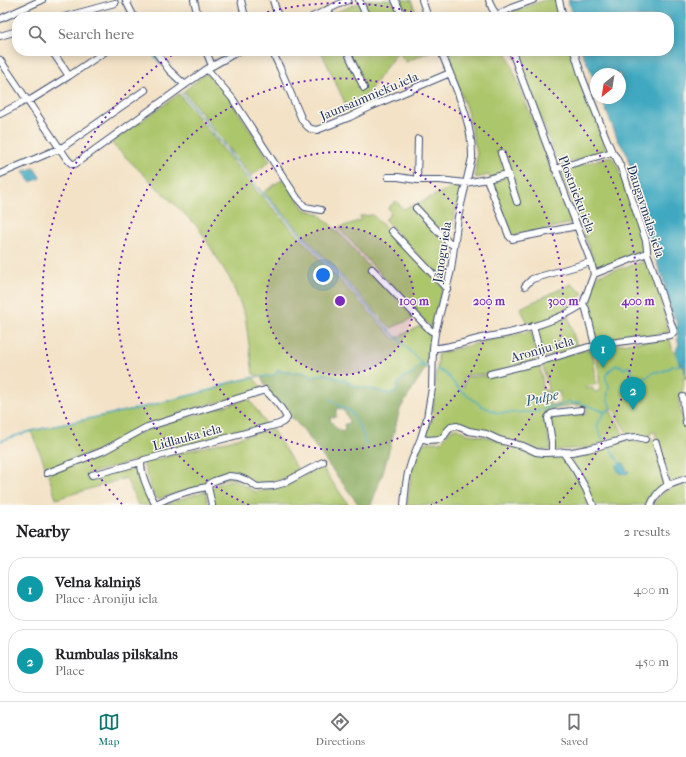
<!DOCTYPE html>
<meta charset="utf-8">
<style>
body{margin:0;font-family:"IM FELL French Canon",serif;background:#f6f6f6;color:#202124}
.compass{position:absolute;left:590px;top:68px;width:36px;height:36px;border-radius:50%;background:#fff;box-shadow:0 2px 10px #0003;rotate:210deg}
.you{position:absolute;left:323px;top:275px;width:14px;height:14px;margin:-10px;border:3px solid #fff;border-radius:50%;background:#1a73e8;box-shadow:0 0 0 6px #1a73e833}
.badge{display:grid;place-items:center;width:26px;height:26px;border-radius:50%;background:#0f766e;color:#fff;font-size:13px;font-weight:700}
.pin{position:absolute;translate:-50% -33px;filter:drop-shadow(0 1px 2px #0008)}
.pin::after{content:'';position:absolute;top:21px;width:14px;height:12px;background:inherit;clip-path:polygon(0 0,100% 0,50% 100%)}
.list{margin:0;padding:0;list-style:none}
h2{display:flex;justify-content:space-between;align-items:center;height:52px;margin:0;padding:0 16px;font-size:17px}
h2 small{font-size:13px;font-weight:400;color:#757577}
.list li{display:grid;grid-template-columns:26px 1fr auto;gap:12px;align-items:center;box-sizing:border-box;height:64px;margin:0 8px 8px;padding:0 8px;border:1px solid #e0e0e0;border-radius:16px}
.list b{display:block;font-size:15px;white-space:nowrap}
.list p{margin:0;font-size:13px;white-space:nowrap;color:#757577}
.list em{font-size:13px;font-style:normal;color:#757577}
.icon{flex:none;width:22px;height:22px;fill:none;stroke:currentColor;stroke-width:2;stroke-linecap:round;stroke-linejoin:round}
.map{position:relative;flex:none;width:686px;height:505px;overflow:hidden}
.search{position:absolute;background:#fff;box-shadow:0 2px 10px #0003;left:12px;right:12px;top:12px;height:44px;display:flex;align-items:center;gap:10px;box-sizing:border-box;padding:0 14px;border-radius:16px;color:#757577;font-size:15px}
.sheet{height:196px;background:#fff}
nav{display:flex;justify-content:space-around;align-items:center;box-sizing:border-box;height:56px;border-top:1px solid #e0e0e0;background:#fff;font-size:11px;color:#757577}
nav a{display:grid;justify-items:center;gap:2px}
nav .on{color:#0f766e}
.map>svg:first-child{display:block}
.green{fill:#acc66c;stroke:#647a65}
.forest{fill:#89ab60;stroke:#526d5f;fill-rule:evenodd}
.water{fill:#41a9c1;stroke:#2e6c90}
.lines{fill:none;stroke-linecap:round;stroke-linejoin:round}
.stream{stroke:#41a9c1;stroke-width:1.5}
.minor-casing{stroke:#3b4a6e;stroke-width:8}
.minor{stroke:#fff;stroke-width:6}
.ring{fill:none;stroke:#7b2cbf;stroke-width:2;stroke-dasharray:2 4}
.labels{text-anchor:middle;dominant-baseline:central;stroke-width:3;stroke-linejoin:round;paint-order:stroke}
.street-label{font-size:13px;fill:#1b2f5e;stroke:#fbf7ec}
.water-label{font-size:14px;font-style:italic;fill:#285a81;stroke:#fbf7ec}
.centre{fill:#7b2cbf;stroke:#fbf7ec;stroke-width:2}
.ring-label{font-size:12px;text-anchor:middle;font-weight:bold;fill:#7b2cbf;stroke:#fbf7ec;stroke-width:3;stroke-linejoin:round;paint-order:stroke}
</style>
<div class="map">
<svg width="686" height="505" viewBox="0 0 686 505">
<rect width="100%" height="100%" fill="#fbf7ec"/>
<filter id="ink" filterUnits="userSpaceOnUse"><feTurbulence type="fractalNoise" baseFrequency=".025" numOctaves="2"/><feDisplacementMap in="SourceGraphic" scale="8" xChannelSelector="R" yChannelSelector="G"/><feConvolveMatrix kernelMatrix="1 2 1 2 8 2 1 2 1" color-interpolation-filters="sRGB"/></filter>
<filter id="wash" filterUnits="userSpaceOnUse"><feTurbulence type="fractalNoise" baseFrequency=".012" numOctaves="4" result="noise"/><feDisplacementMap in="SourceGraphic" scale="16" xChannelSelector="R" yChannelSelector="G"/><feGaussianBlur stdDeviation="0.9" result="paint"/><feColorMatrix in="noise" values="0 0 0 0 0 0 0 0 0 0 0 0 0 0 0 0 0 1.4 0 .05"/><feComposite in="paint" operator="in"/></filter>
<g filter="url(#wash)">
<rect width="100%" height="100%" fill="#f3e2c6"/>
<path class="green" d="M365,0h46l7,17h-92z
M545,0h11l5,17h-59v-2z
M321,51h77l-33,46 3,8 -18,9z
M398,51h33l-25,11z
M446,51h60l66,172 -59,13 -5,-1 -19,-60 -13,3 -1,-3 2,-22 -10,-42z
M515,51h57l15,41 18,55 3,4 -49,14z
M206,73l24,26 40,62 -19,15 -67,-85z
M179,94l76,95 139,150 28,-14 9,10 -5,32 -6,-2 -4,3 -3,6 -8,2 -7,9 -1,4 -1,3c-8,3 -12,0 -19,-2 -11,-2 -25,-2 -33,-11h-4l-15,-6 -12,5c-9,-9 -25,-6 -37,-6l-1,3 -14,2 -8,-3 -8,-59 -15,-36 -32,-52 -87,-84z
M611,156l6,9 29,85 -49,20 -36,-99z
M283,179l21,30 15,5 24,23 71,81 -23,10 -13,-13 -114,-123z
M457,184l5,4 -8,27 -1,11 -4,16 -35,-37 32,-15z
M396,201l7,8 9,-4 38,43 -6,34 -59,-62 6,-7 -3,-5z
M373,215l70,72 -11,42 -69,-74 -24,-27 22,-8 -1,-4z
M650,260l13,39 5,34 -71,9 -1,-2 -9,-41 11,-24z
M571,284l12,9 -8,10 -10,9 -31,12 -5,1 -9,-17z
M568,316l9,31 -34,11 -8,-29z
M531,331l7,29 -53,14 -21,1 -2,9 2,3 2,-10 20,-1 1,2 52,-15 4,20 -1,3 1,4h3l4,15 10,-1v-12l-11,2 -7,-32 48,-13 3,1 3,34 -11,3 2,2 5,-1 3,4 4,-1 1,-3 -4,-41 73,-9 4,13 3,1c0,5 3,8 4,12l4,2 2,12v1l-3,-1 1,6 -5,19 7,29v44l-16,7 -15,-51 -5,1v3l-8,1 -1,-3 -13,1 -14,-25 -3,-2 -1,2 9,15 5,11 -38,12 -30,2 -3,-4 -4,-28 38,-4v-6l-9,-3h-8l-5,2 -10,2 -7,2 -4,3 7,36h-14l-81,-26 -17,14h-13l-1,-3 7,-16 4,-47 2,-9v-9l48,-13z
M253,377l7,9 2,4 -69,19 -52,19 -28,16 -66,26 -16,-39 113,-24 71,-18 13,-6z
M249,399l17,25 -178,50 1,3 49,-12 13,34 1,5 -1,1h-13l-12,-27 -70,21 -8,-25 103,-46z
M456,428l12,6 19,3 38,12 16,7 21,-1 22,34 5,16h-182l5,-36 10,-25 6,-2h13c6,-6 7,-11 15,-14z
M272,429l28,44 -30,10 -13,1 -11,-7 -35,3 -8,6 -46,13 -6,-10 -8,-26z
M654,439l10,46 -12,8 -5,7v5h-52l-28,-51 62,-14h7l2,3z
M322,467l26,37 -1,1h-133l-3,-17 11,-6 13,-2 20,12 22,-4z
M686,482v23h-32l5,-9 8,-6z
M206,491l2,14h-45l5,-2z"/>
<path class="forest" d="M420,365l6,2 -26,42 -17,64 -12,32h-12l-31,-41 -23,-32 -35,-39 -9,-16 14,-2 3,-6c1,1 6,3 7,3 10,2 20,-2 28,6 13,-10 18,1 31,1l3,3 10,5 12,1 4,2h3l8,3 7,1 5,-2 1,-3v-4l8,-9 8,-2 3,-6zM339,408l6,4 4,8 -1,4h-4l1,5 -2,3c-7,-2 -9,-7 -13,-12l1,-3h5v-7z"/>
<path class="water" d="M568,0h118v378l-2,-12 -4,-1c-3,-11 -7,-9 -1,-21 -3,-5 0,-10 -3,-15l2,-5 -7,-14 -3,-12 -2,-2 -1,-11 -2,-3c1,-4 0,-7 -3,-9l-3,-11 -2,-3 -2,-14 -6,-14 -7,-26 -3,-19 -10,-30v-2l-9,-14 -17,-42h19v-24h-24v12l-6,-17 -9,-18h88v-34h-97z
M34,168l6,9 -1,2 -9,3 -7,-11z
M620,463h4l2,7 3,1 -1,2c-7,2 -10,0 -12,-7z"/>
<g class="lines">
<path class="stream" d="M122,0l8,17
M150,51l12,14
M168,73l8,10
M182,93l74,93 132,143 38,38h2
M437,369l9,5 14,16 22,16 16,7 37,-1 15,-5 11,-1 7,-5 5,3 5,-2 27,10 4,-2 2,-4c-3,-3 -4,-8 -3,-13 0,-4 2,-2 1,-6 0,-5 -5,-7 -3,-12 2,-4 7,-7 10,-10l3,1 1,-1 4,4 3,-2h3l2,2 -1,3 5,4 -2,1 3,2 2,-1 3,1 3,-2h2l7,-5 10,-1 9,-5 7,-1
M261,377l14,-2 3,-6c1,1 6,3 7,3 11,2 18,-4 28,6 12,-10 19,1 31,1l3,3 10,5 12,1 4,2h3l8,3 7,1 5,-2 1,-3v-4l8,-9 8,-2 3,-6 4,-3 4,1
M330,399l8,6 13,7 8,14 5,11 2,9
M604,440c-10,-14 -8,-15 1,-28
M0,441l31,-10 113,-24 71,-18 13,-6 29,-6
M610,446l3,7 7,10"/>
</g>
</g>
<g filter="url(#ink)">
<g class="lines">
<g class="minor-casing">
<path id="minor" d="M128,0l-2,1 8,16
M194,0l4,17
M241,0l4,17
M273,0l5,17
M359,0l8,17
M395,0l8,17
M422,0l6,17
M489,0l3,8 6,9
M559,0l4,17
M328,9l3,8
M497,15l14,-7 22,-8
M64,17l51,-14
M312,17l36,-17
M0,19l42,-19
M0,36l17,-5
M52,51l17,25
M155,51l14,19 16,15
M206,51l6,15
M272,51l8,17 22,52 5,6 4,3 6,1 33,-13 22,-11 78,-33
M347,51l17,37
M512,51l7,20 58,155 14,36 3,12 -11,30 3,5 9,36
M0,60l67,99 5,5h3l132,-95 32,-18
M207,69l25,29 65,100 8,9 16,3
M0,114l23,-12 9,-3 37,-23 37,-25
M501,153l16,49
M555,169l57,-17
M0,174l51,-22 9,-3 85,-59
M388,177h10l19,3h23l25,3 22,-4 21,-5
M487,179l22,57 3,3 65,-13
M417,180l1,-41
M416,208l33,35 5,2
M392,231l55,58
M372,269l58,61 5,3
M594,274l53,-21
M525,286l7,-7 59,-17
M533,326l9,35
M433,348c13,1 35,-7 49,-10 9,-2 18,-3 27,-5 25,-6 53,-14 74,-29
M490,374l52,-13 53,-16 76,-10 2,-2v-4l-23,-68 -3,-8v-4l-1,-8 -23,-69 -7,-15 -4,-5 -6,-14 -24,-61 -8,-26
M683,397l3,26
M421,438l6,2 14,-1 3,-3 4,-6 3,-3 6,-1 12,5 17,3 13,6 24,6 13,6 8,1 28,-1 16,-3 26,-7 13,-4 11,-1 7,2
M656,443l12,43
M552,452v-10l-4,-24 3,-4 3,-1 27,-3
M563,452l13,19 10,18 7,16
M141,462c0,15 8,29 14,42
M47,473l56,-22 44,-24 118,-37c7,7 18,19 22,28l-4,4 -4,2 -135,36 -3,2 -49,13
M208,487l4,18
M155,505c12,-8 38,-16 53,-18l2,-4 4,-2 15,-5 9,1 10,4 9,6 16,-1 11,-3 39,-21
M404,505l2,-21 2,-11 4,-13 9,-22 6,-20 5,-30 1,-40 2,-15 16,-63 7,-53 14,-59c1,-37 -18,-73 -31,-107
M651,505c8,-19 17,-20 35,-26"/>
</g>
<use href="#minor" class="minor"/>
</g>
</g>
<circle cx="340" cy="301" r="74" fill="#7b2cbf" fill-opacity=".12"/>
<g class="ring">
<circle cx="340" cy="301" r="74"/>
<circle cx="340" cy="301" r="149"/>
<path d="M249 505A223 223 0 1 1 431 505"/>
<path d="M122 504A298 298 0 0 1 178 51M250 17A298 298 0 0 1 430 17M502 51A298 298 0 0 1 558 504"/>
</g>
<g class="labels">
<g class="street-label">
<text transform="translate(369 96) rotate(-23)">Jaunsaimnieku iela</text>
<text transform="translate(577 194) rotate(69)">Plostnieku iela</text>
<text transform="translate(646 211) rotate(72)">Daugavmalas iela</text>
<text transform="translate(442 252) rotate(-81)">Jāņogu iela</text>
<text transform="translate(542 349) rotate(-16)">Aroniju iela</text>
<text transform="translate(187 437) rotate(-15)">Lidlauka iela</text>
</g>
<g class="water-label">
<text transform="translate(542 398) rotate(-13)">Pulpe</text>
</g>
</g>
<circle cx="340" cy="301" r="6" class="centre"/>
<g class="ring-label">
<text x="414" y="305">100 m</text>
<text x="489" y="305">200 m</text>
<text x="563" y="305">300 m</text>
<text x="638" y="305">400 m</text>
</g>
</svg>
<svg class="compass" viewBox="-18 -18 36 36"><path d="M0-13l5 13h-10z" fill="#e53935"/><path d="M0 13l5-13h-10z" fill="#757577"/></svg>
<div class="you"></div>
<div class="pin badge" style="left:603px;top:368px;background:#0f9aa8">1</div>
<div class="pin badge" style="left:633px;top:410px;background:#0f9aa8">2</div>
<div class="search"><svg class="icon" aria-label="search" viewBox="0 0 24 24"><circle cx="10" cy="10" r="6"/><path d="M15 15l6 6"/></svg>Search here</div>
</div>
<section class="sheet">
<h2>Nearby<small>2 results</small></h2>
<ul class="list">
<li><span class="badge" style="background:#0f9aa8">1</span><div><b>Velna kalniņš</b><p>Place · Aroniju iela</p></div><em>400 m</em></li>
<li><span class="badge" style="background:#0f9aa8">2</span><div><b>Rumbulas pilskalns</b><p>Place</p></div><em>450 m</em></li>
</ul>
</section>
<nav>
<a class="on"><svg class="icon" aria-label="map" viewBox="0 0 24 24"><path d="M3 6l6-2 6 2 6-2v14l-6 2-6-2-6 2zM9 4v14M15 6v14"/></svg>Map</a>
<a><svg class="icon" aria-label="directions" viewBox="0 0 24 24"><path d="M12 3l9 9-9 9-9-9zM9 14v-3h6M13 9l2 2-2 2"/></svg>Directions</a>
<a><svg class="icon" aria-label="saved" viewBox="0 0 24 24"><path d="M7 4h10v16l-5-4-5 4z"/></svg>Saved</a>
</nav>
